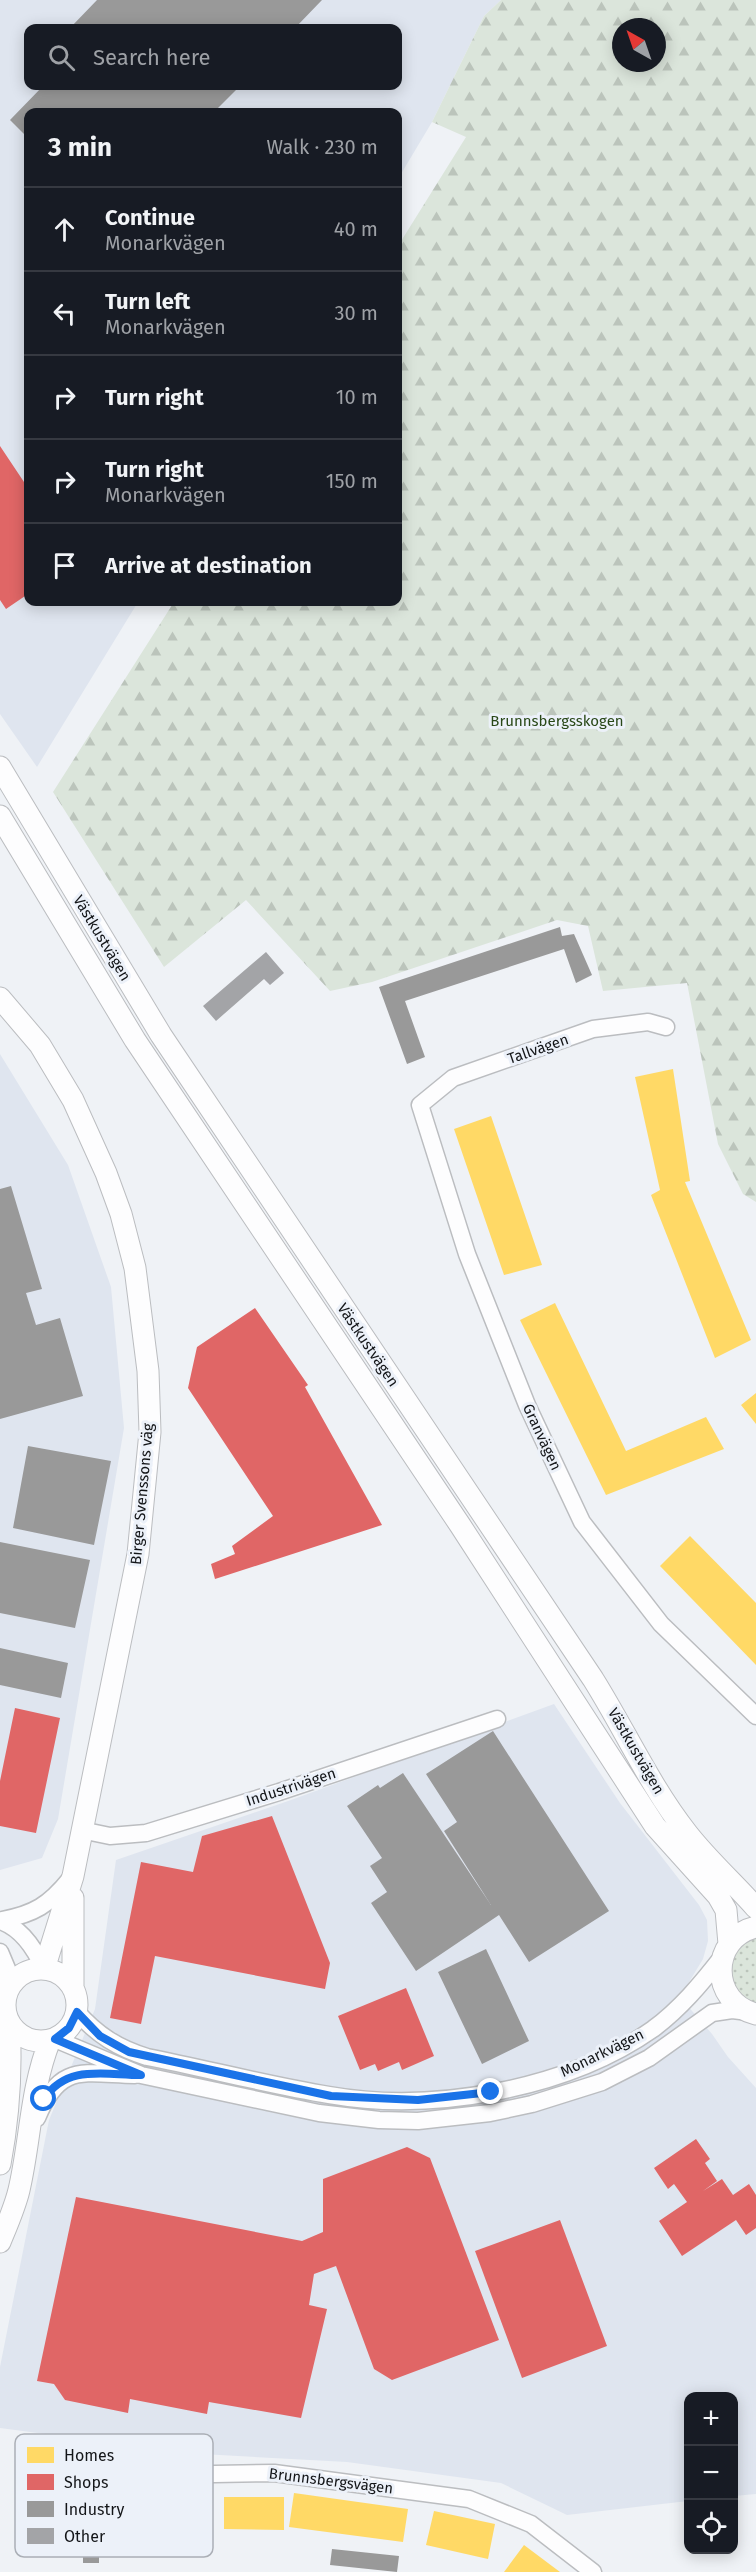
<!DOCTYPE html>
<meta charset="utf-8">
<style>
body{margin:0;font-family:"Fira Sans",sans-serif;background:#242831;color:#f1f3f6}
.controls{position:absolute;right:18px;bottom:18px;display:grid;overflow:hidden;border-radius:12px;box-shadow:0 3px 15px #0003}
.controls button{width:54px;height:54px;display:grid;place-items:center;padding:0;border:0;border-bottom:2px solid #363941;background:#171b24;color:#f1f3f6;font:30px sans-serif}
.compass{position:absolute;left:612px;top:18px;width:54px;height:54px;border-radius:50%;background:#171b24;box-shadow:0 3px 15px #0003;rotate:320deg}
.stop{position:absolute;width:18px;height:18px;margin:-14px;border:4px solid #1a73e8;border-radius:50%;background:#fff}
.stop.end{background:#1a73e8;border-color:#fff;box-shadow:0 2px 6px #0008}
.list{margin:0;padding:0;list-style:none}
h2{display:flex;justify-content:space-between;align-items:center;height:78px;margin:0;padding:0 24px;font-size:26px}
h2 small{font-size:20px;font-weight:400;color:#9ea1a6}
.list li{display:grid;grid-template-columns:39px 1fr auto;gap:18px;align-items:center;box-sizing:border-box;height:84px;padding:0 24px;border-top:2px solid #363941}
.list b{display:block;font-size:22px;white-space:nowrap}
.list p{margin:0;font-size:20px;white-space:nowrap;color:#9ea1a6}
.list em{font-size:20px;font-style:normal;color:#9ea1a6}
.icon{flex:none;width:33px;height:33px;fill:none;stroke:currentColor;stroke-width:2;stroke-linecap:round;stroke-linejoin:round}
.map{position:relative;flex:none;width:756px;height:2572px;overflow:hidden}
.search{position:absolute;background:#171b24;box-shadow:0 3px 15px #0003;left:24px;top:24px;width:378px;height:66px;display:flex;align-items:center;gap:15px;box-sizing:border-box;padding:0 21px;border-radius:12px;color:#9ea1a6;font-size:22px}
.panel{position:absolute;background:#171b24;box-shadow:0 3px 15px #0003;left:24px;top:108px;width:378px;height:498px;border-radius:12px}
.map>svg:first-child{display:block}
.built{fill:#dfe5ef;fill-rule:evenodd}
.grass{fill:url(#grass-dots)}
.forest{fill:url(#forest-firs);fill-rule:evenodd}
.homes{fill:#ffd966}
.shops{fill:#e06666}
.industry{fill:#999}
.building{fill:#a3a4a7}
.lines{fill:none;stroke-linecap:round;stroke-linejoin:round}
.minor-casing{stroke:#bbbdc0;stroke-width:19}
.tertiary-casing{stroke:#bbbdc0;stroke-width:23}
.minor{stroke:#fdfdfe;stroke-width:16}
.tertiary{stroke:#fdfdfe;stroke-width:21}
.route{stroke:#1a73e8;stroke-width:8}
.labels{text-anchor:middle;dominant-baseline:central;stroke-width:6;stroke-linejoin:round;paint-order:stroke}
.park-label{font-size:15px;fill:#294818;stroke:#ecf1f9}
.street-label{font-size:15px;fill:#131518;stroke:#ecf1f9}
.key{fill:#ecf1f9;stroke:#abafb6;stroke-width:1.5}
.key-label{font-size:16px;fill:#131518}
</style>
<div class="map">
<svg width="756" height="2572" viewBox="0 0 756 2572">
<defs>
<pattern id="grass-dots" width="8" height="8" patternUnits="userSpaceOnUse" patternTransform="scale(1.5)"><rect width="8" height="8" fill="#dbe5db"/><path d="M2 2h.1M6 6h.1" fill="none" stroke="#bbc4bb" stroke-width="1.8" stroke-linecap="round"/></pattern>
<pattern id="forest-firs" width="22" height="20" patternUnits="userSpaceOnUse" patternTransform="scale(1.5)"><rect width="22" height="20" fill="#dbe5db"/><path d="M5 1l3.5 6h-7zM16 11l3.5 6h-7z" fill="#bbc4bb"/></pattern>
</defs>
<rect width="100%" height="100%" fill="#eff2f6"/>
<path class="built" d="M0,0h501l-17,16 -52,106 -34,57v-67h-370v490h110l-101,165 -37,-53zM28,28h370v58h-370z
M0,1054l68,111 43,122 13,141 -66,391 -16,39 -42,12z
M554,1704l66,99 79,102 8,15 1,21 -5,18 -23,38 32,37 16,23 28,31v406l-22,2v-100h-46v105l-121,14 -66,-32 -154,-21 -218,-12 -76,-15 -53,-7v-61l49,-247 46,-111 21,-149 175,-60z"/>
<path class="grass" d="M756,1936v68l-11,-5 -13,-14c-2,-30 -3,-33 24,-49z"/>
<path class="forest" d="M501,0h255v1202l-13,-8 -25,-50 -31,-161 -84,8 -15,-65 -31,-6 -185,62 -42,9 -84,-91 -82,67 -111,-175 121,-190h224v-356l68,-109 -34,-15 52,-106zM621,27h36v36h-36z"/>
<path class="homes" d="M673,1069l17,112 -5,1 66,158 -36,18 -64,-163 9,-5 -25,-113z
M491,1116l51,149 -38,10 -50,-146z
M555,1303l71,148 80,-34 18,32 -118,46 -86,-175z
M756,1393v31l-15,-19z
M690,1536l66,67v62l-96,-99z
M294,2493l114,16 -5,33 -114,-15z
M224,2497h60v33l-60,-1z
M434,2511l61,13 -7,35 -62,-14z
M524,2545l36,27h-56z"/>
<path class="shops" d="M0,446l28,42v106l-22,15 -6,-9z
M255,1308l53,77 -3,2 77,138 -167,54 -4,-15 24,-10 -3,-8 41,-30 -85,-128 9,-41z
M15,1708l45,10 -24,115 -36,-7v-45z
M272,1816l58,147 -5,26 -170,-33 -14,68 -31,-6 31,-156 52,10 9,-36z
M406,1988l28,68 -32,14 -3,-8 -21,9 -3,-7 -15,6 -22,-54z
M696,2139l14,20 -5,4 12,18 -14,10 19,-12 11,16 16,-11 7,11v33l-10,7 -10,-15 -54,36 -23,-35 28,-19 -13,-18 -6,5 -14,-21z
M407,2147l23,11 69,182 -107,40 -18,-11 -38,-103 -22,8 -5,31 18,4 -26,109 -92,-16 -2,12 -77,-15 -2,14 -63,-13 -11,-16 -17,-3 39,-184 226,44 21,-9v-53z
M560,2220l47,126 -85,32 -47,-127z"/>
<path class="industry" d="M97,0h225l-27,28h-225z
M43,86h197l-26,26h-186v26l-18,-18z
M560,927l2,9 12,-2 18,41 -16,8 -12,-34 -159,52 20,56 -18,7 -28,-77z
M11,1186l31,103 -16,4 10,32 24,-7 23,78 -83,23v-230z
M28,1446l83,15 -17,84 -81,-17z
M0,1542l90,18 -15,68 -75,-15z
M0,1648l68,15 -7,35 -61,-13z
M493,1731l116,180 -80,51 -30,-47 -83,56 -45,-68 16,-11 -17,-26 12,-8 -35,-52 31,-21 2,3 23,-15 88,132 -47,-74 13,-9 -31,-48z
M486,1949l43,92 -47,23 -44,-92z
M83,2499h16v64h-16z
M332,2549l67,7 -2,16 -67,-7z"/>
<path class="building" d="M266,952l18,21 -14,12 -6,-6 -48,42 -13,-15z"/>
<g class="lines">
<g class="minor-casing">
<path id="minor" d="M666,1027l-18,-5 -55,7 -140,49 -33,27 47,149 60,151 55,117 79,102 95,92
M81,1830l29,6 36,-3 133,-41 218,-73
M2,1920c32,-6 47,-15 68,-41
M0,1921c22,7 35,28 44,48
M0,1952l8,19v18
M77,2012c20,23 41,36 70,45 61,12 121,28 182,38 103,18 237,-5 324,-66 27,-20 48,-45 69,-72
M55,2039l86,36 178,38 60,7 39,1 72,-8 42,-9 70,-22 47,-24 63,-45 20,-3 17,2
M37,2118c23,-56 46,-44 98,-43
M47,2477l227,-4 195,26 62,25 62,48"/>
</g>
<g class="tertiary-casing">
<path id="tertiary" d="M0,767l161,268 432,644c32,51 57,107 94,154 21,27 47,50 69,75
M0,816l135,224 325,485 195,301 63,70 8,14 3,34
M0,998l40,47 33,55 33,73 15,41 14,54 13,103 2,61 -12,122 -65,322 -29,93
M73,1898v89
M756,1927c-47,11 -46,76 0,87
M5 2005a36 36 0 1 1 72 0a36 36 0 1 1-72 0Z
M0,2164c9,-48 12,-92 9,-141
M0,2242c7,-17 15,-35 19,-52 12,-52 11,-99 31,-150"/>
</g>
<use href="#minor" class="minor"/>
<use href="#tertiary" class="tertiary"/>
</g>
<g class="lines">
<path class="route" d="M44,2099c23,-35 60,-24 97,-24l-86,-36 14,-11 8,-16 23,24 29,16 202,44 87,4 73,-8"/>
</g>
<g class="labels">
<g class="park-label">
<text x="557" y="721">Brunnsbergsskogen</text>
</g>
<g class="street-label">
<text transform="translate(102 938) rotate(59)">Västkustvägen</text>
<text transform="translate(538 1049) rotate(-19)">Tallvägen</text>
<text transform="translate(368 1345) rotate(56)">Västkustvägen</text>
<text transform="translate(542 1437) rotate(65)">Granvägen</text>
<text transform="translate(142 1494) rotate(-85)">Birger Svenssons väg</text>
<text transform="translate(636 1751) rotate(60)">Västkustvägen</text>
<text transform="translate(291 1787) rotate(-18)">Industrivägen</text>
<text transform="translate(602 2053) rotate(-26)">Monarkvägen</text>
<text transform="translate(331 2481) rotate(7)">Brunnsbergsvägen</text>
</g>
</g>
<rect x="15" y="2434" width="198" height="123" rx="9" class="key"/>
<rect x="27" y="2447" width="27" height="16" fill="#ffd966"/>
<rect x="27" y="2474" width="27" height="16" fill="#e06666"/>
<rect x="27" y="2501" width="27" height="16" fill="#999"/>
<rect x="27" y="2528" width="27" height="16" fill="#a3a4a7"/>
<g class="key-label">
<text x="64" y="2461">Homes</text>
<text x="64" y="2488">Shops</text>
<text x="64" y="2515">Industry</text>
<text x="64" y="2542">Other</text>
</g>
</svg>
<div class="controls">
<button>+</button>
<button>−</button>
<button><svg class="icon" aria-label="locate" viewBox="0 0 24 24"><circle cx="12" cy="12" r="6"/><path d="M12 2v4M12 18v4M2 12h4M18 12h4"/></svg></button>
</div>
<svg class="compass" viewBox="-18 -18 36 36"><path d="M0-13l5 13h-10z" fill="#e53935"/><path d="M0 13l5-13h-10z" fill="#9ea1a6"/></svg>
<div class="stop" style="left:44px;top:2099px"></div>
<div class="stop end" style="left:491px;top:2092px"></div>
<div class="search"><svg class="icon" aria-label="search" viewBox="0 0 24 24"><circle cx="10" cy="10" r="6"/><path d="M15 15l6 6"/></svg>Search here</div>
<section class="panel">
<h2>3 min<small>Walk · 230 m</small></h2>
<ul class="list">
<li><svg class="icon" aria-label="ahead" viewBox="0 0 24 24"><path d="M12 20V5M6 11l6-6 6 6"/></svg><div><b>Continue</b><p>Monarkvägen</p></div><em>40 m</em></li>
<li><svg class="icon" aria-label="left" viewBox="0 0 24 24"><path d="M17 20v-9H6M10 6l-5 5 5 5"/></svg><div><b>Turn left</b><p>Monarkvägen</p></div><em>30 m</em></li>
<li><svg class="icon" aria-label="right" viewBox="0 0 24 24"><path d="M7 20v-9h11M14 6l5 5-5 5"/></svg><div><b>Turn right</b></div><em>10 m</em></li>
<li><svg class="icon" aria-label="right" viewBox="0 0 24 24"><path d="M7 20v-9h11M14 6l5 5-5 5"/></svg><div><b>Turn right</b><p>Monarkvägen</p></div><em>150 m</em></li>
<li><svg class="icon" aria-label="arrive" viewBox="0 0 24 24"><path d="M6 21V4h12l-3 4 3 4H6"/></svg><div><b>Arrive at destination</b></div></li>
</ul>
</section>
</div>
